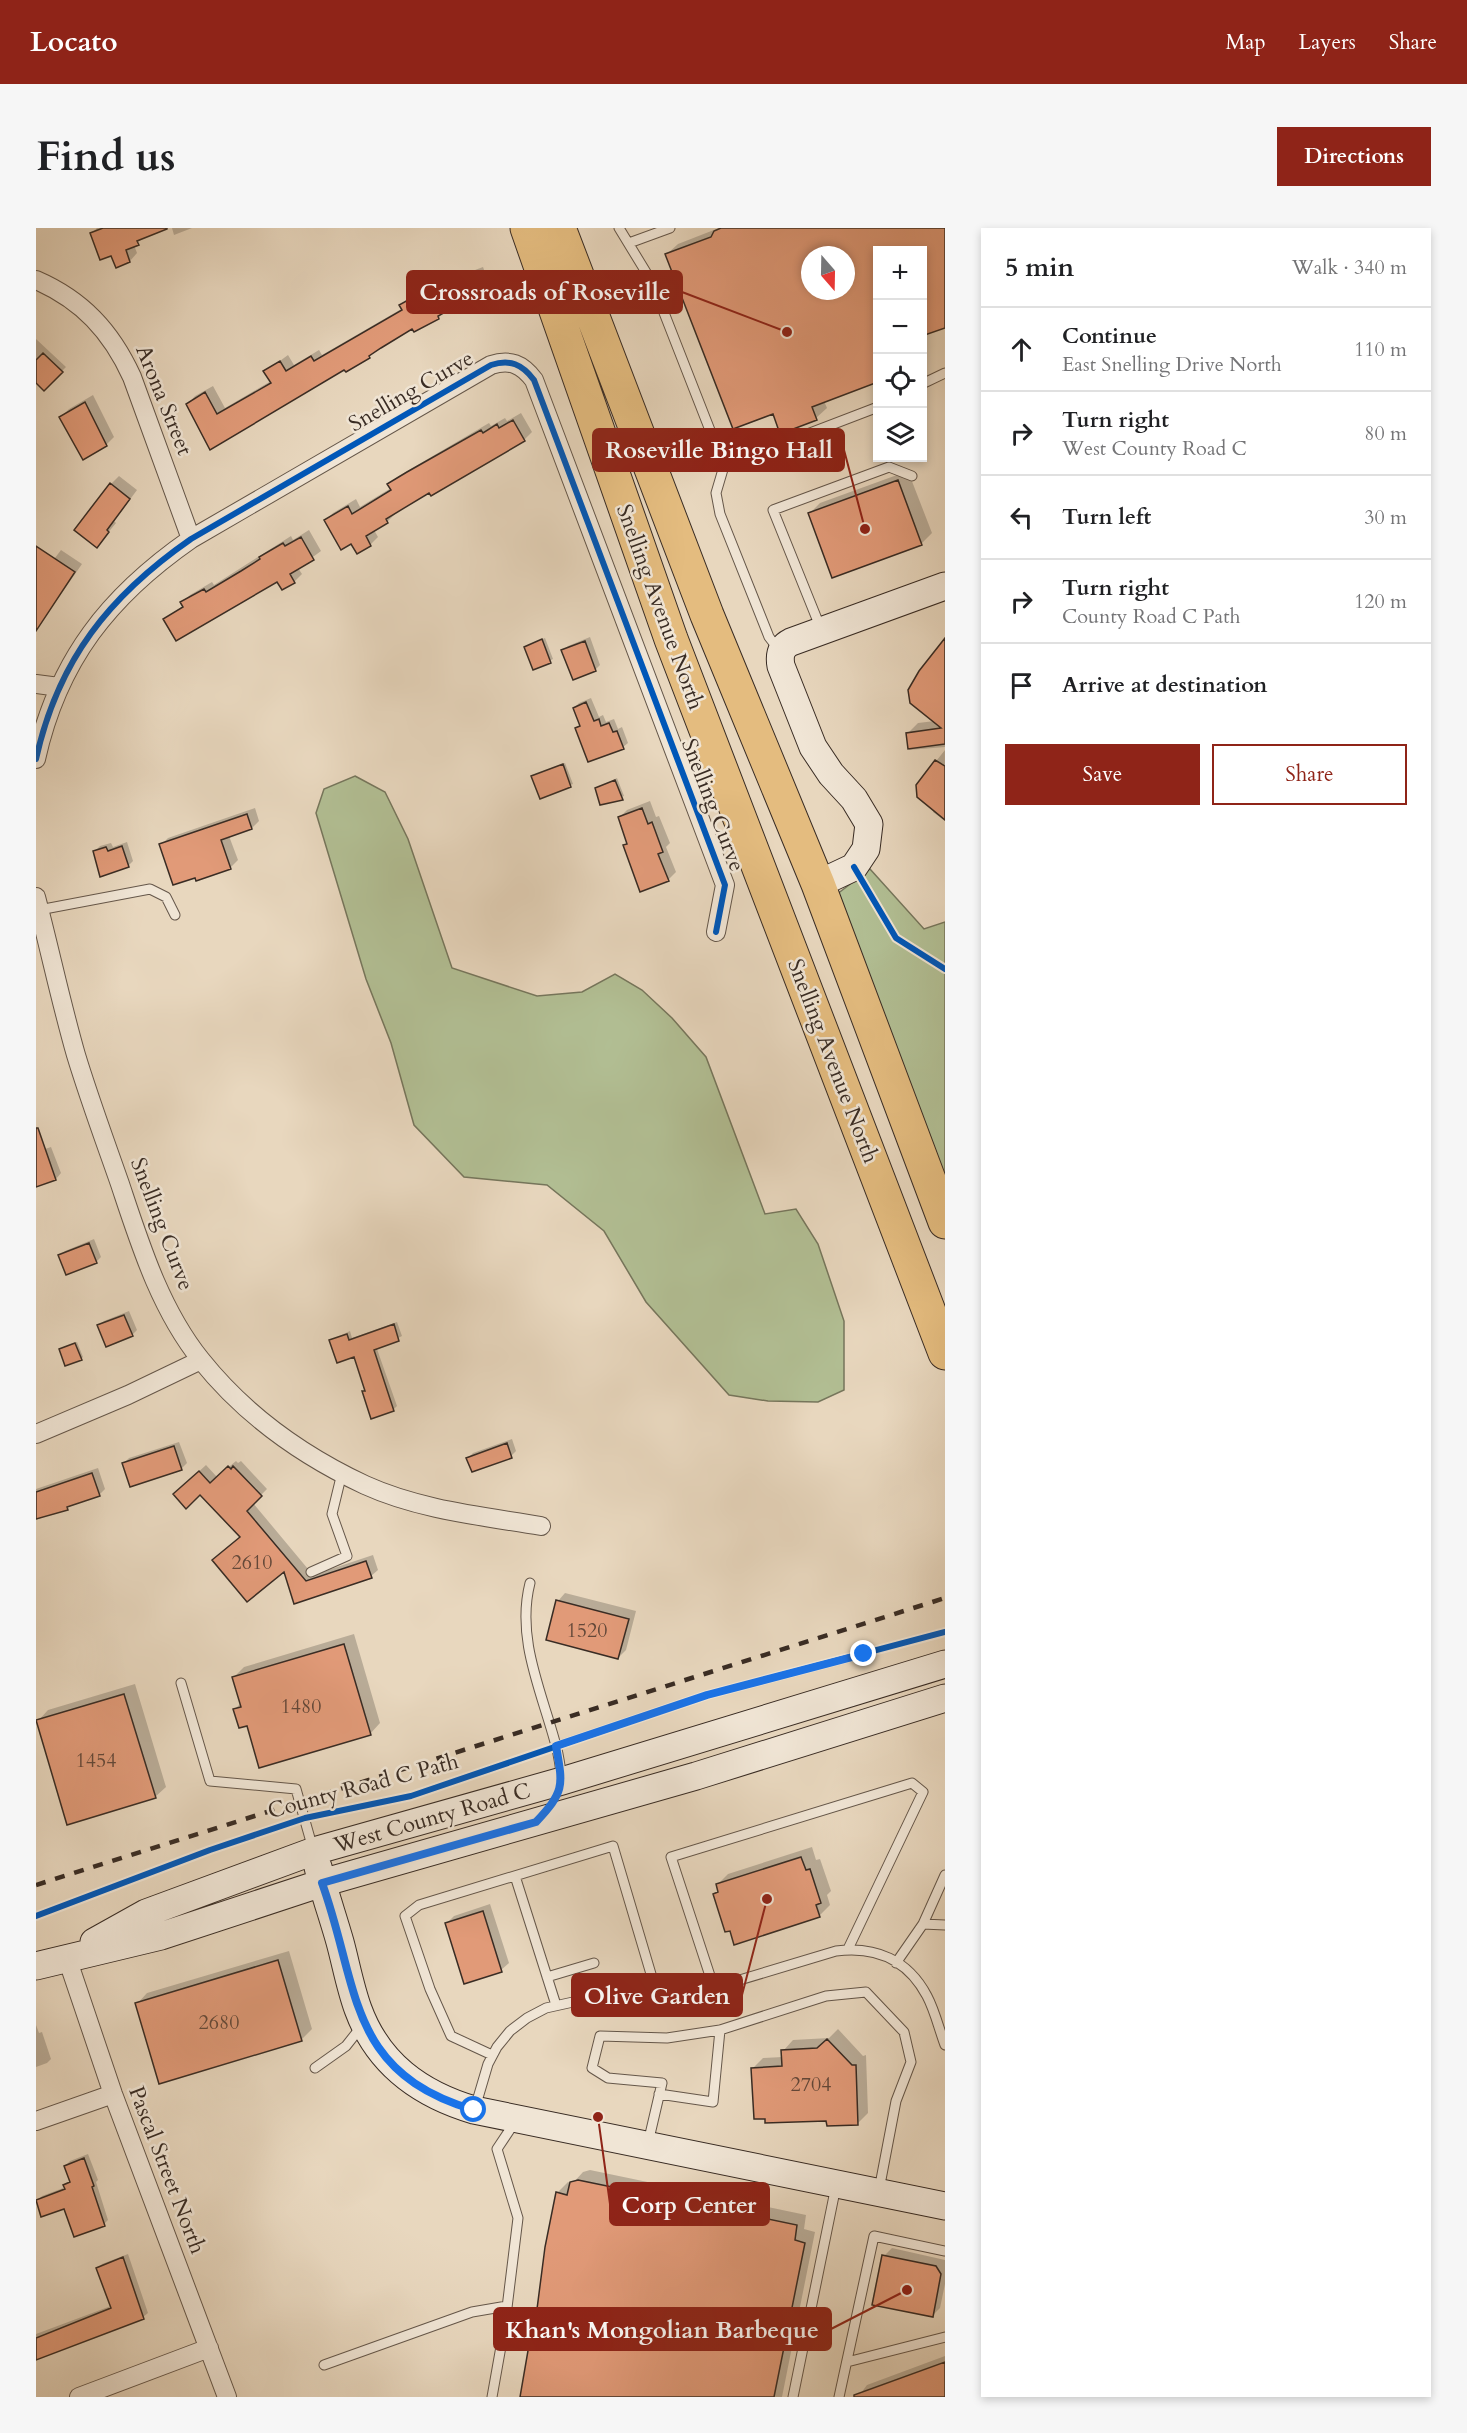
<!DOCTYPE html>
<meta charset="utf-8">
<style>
body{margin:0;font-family:Cardo,serif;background:#f6f6f6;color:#202124}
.controls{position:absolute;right:18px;top:18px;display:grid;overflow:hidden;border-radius:0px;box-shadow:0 3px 9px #0003}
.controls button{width:54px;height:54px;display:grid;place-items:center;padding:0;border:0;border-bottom:2px solid #e0e0e0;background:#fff;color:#202124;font:30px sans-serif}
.compass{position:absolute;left:765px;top:18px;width:54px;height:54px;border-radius:50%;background:#fff;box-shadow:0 3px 9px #0003;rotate:160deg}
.stop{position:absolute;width:18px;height:18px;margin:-14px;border:4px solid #1a73e8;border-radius:50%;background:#fff}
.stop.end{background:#1a73e8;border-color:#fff;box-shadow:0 2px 6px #0008}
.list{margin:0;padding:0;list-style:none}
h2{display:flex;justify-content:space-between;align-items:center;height:78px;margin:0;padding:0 24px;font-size:26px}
h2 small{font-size:20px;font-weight:400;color:#757577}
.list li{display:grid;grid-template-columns:39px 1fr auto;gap:18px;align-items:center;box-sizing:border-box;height:84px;padding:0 24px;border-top:2px solid #e0e0e0}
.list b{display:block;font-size:22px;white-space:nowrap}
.list p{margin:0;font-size:20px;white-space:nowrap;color:#757577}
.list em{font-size:20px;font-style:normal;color:#757577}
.actions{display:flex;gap:12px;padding:18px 24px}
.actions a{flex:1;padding:14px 0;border:2px solid #8f2418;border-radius:0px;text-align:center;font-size:21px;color:#8f2418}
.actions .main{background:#8f2418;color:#fff}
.icon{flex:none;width:33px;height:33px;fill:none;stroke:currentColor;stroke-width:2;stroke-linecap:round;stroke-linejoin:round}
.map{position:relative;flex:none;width:909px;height:2169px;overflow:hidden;border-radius:0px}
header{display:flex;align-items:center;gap:36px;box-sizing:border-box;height:84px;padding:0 30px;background:#8f2418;color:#fff}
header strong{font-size:28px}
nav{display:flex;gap:33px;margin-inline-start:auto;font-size:21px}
.intro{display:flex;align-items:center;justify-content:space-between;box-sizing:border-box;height:144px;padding:0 36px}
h1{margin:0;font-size:42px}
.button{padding:15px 27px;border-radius:0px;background:#8f2418;color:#fff;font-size:21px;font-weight:700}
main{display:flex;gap:36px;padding:0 36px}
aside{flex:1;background:#fff;border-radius:0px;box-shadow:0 3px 9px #0003}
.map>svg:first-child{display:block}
.green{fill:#b2bf94;stroke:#76765c;stroke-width:1.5}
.shadow{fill:#0003;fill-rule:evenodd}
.building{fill:#e19a78;stroke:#392c24;stroke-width:1.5;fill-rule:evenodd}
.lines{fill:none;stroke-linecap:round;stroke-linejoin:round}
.lane-casing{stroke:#65574a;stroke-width:11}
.street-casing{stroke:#65574a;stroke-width:20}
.secondary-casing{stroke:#392c24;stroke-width:29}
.highway-casing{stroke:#392c24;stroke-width:35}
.lane{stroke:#f0e5d5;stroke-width:9}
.street{stroke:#f0e5d5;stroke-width:18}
.secondary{stroke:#f0e5d5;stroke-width:27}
.highway{stroke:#e4bc7f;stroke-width:33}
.rail{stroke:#392c24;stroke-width:4.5;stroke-dasharray:10 10;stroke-linecap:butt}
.cycleway-casing{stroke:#f0e5d5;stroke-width:10}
.cycleway{stroke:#0057b8;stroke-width:6}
.route{stroke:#1a73e8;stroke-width:8}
.labels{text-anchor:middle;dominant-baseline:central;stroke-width:5;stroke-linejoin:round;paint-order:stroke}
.number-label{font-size:20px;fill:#634839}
.street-label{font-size:22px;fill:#392c24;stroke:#f0e5d5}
.leader{fill:none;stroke:#8f2418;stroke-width:2}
.callout-dot{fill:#8f2418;stroke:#f0e5d5;stroke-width:2}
.callout{fill:#8f2418;stroke:#8f2418;stroke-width:2}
.callout-label{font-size:24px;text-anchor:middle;font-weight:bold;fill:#fff}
</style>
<header>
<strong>Locato</strong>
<nav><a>Map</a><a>Layers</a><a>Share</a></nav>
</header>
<div class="intro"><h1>Find us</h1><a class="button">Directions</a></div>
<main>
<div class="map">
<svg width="909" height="2169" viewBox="0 0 909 2169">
<rect width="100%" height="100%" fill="#e8d7be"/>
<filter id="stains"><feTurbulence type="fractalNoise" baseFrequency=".00333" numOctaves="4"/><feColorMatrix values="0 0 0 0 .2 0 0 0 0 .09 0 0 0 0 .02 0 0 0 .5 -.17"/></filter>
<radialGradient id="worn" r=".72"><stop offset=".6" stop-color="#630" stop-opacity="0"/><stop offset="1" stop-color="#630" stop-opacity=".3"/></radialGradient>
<path class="green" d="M319,548l30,16 23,47 44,129 85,28 45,-4 33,-18 27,16 30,28 34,39 59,157 31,-5 22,35 26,77v69l-26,12 -50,-1 -39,-6 -83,-93 -42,-71 -57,-46 -83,-8 -50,-52 -23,-82 -25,-64 -50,-166 8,-24z
M834,641l54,60 21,-7v260l-113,-284z"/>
<path class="shadow" d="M61,0h68l-19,8 -12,9 3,8 -7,8 -18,-7 -20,-21z
M136,0h20l-18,7z
M683,0h226v98l-23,-76h-44l-54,151 3,7 -11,10 -43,-6 -106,-158 11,-10zM774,27h36v36h-36z
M447,39l5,14 -8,7 -8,3 -16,11 -18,16 -25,9 -36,22 -8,8 -24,11 -134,79 -23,-43 7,-8 18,-10 12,22 46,-27 -6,-9 23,-17 6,10 25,-15 3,5 81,-47 -2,-3 8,-8 39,-21 -2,5z
M0,111l30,28 -22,22 -8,-8z
M57,167l21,42 -8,8 -45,-28 8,-8z
M485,185l11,19 -8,8 -130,72 1,2 -8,8 -13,8 4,7 -8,8 -18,-3 -26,-22 7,-7 23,-14 4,8 31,-19 -2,-3 8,-8 92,-54 2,3 14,-8 2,3z
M872,243l24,62 -11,11 -112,-30 11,-11z
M83,248l18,14 -23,31 2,2 -19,23 14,-62z
M273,302l12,21 -23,17 4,6 -8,8 -16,-2 -113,39 19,-14 -2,-2 8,-8 22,-13 2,3 77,-49 2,4z
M25,322l21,14 -46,66v-47z
M554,409l10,28 -5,5 -32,-19 5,-5z
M509,410l8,21 -19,9 -9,-21z
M909,414v105l-36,3 -1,-17 10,-10 17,-2z
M555,470l8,19 4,-2 3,7 8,-3 4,10 4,-2 6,16 -5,4 -47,-18 5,-5 -7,-16 5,-5z
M909,522v71l-12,-9 2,-3 -18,-24z
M529,535l8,21 -32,13 -8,-21z
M581,550l7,18 -23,7 -4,-15z
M614,573l6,16 3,-1 11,27 -4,4 10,25 -8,8 -43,-34 3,-4 -9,-24 8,-8z
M219,580l4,13 -7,7 -23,8 9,24 -8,8 -69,-23 7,-7z
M91,614l6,19 -5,5 -33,-15 5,-5 11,-3 2,4z
M15,919l10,26 -5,6 -20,7v-34z
M58,1011l7,18 -5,5 -36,-6 5,-5z
M93,1083l8,19 -5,5 -33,-9 5,-5z
M361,1094l5,14 -25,13 20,57 -4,4 -29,-18 2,-2 -11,-35 -24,-15 19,-9 2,7z
M41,1114l6,15 -2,2 -18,-11z
M476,1211l4,12 -5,5 -43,2 5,-5z
M143,1214l8,21 -5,5 -51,17 -7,-22 5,-5z
M200,1233l2,2 3,-2 26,28 -14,14 60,72 60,-20 5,15 -7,6 -76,26 -11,-33 -42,-33 -41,-43 -20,-5 25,-23 11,12z
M62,1240l7,21 -6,6 -63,25v-31z
M529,1365l71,18 -10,39 -8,8 -60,-57z
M318,1406l26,89 -10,11 -135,-25 6,-6 -7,-26 10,-10z
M99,1456l31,103 -11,10 -117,-76 10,-11z
M776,1619l4,13 4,-1 11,32 -4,4 3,10 -11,11 -104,-22 4,-4 -2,-5 11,-11z
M454,1676l19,59 -8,7 -55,-46 8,-8z
M253,1723l23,78 -10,10 -142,43 -23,-78 10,-11z
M0,1797l3,8 3,-1 9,27 -4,4 -11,4z
M802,1801l25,27 3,-1 2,58 -11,11 -29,-5 -76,-50 11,-11 20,-1v-6l10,-11 36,-2z
M52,1926l10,26 -2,2 12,38 -4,4 -39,-17 -28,-6 5,-5 24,-9 4,-6 -5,-15 5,-5z
M554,1942l216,45 -2,14 11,3 -33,165h-260l10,-57 3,-3 22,-144 11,-11 4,2 11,-12z
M856,2020l53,12v24l-5,24 -8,8 -48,-60z
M92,2026l20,59 -5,4 -107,42v-25l75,-28 -13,-38 4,-4z
M909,2128v41h-87l9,-12z"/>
<path class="building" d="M67,0h64v1l-30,12 2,4 -13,5 4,12 -14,6 -5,-12 -11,4 -10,-27z
M685,0h224v100l-23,8v-86h-44v132l-66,25 5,13 -37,14 -7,-20 -40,15 -68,-175 46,-17 3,-6zM774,27h36v36h-36z
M440,46l5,16 -16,5 2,3 -17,9 1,2 -13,7 1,3 -25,13 -2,-3 -31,19 -12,8 1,2 -24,14 -2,-2 -134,80 -24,-46 19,-12 12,22 54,-31 -8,-12 17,-10 6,10 25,-15 3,5 88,-51 -3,-5 44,-24 -3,6z
M7,125l20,19 -19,19 -8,-8v-23z
M49,174l22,44 -24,14 -24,-43z
M477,192l12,21 -94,55 -2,-3 -43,26 2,4 -22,13 5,10 -14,8 -6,-10 -10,6 -17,-30 24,-14 4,8 39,-24 -4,-6 20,-12 74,-42 2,3 14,-9 2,4z
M862,252l24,65 -90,33 -24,-65z
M74,255l20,16 -23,31 2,2 -12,16 -23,-18z
M265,309l13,23 -24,14 5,9 -13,7 -5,-8 -101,59 -13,-22 20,-12 -3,-5 24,-13 2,3 35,-21 19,-12 -1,-2 24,-14 2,3z
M0,318l39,26 -39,59z
M909,410v106l-37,5 -2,-16 35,-5 -31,-25 -2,-13 11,-19z
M506,411l9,24 -18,7 -9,-23z
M549,413l11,30 -23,9 -12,-30z
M550,474l8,19 5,-2 2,7 8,-3 4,9 4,-1 7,18 -36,13 -13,-34 5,-2 -7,-18z
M899,532l10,6v54l-28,-23 -1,-12z
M527,536l8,23 -31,12 -9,-23z
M579,552l8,20 -23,5 -5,-17z
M606,580l6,16 4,-2 11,30 -5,2 11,27 -29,11 -17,-47 4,-1 -9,-27z
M211,586l5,15 -31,11 10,29 -35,12 -1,-3 -22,7 -14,-41z
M86,618l7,21 -29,10 -7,-26 13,-4 2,4z
M0,900h2l18,52 -20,7z
M53,1015l8,20 -31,12 -8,-20z
M88,1087l9,21 -27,11 -9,-22z
M358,1096l5,17 -25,9 20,61 -23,8 -9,-28h3l-11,-34 -17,6 -8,-23 18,-6 2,6z
M39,1115l7,17 -17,6 -6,-17z
M471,1215l5,15 -40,14 -6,-14z
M138,1218l8,24 -52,17 -8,-24z
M192,1238l3,3 2,-3 29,30 -15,15 59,70 60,-20 6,17 -78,26 -10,-32 -37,30 -35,-42 28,-23 -40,-42 -14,14 -13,-15 26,-23 11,12z
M56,1245l8,23 -33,11 1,3 -32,9v-27z
M520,1372l73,19 -11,40 -72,-19z
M308,1416l27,91 -112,33 -12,-42 -8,2 -6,-19 8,-2 -9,-30z
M88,1466l32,104 -89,27 -31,-105z
M765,1629l5,13 4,-1 11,34 -5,2 4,12 -86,28 -4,-14 -5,1 -12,-38 5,-2 -2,-8z
M447,1683l19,61 -38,12 -19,-61z
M242,1732l24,81 -143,43 -24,-81z
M791,1811l25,26h4l2,60 -31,1 -1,-5 -61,2v-4h-11l-3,-51 31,-2 -1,-16 36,-2z
M48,1930l10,28 -2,1 13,39 -31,11 -10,-28 -23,8 -5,-17 29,-11 -2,-4 7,-3 -6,-16z
M542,1952l219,45 -2,15 10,3 -31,154h-254l10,-58 3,1 12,-93 11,-55 11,3 3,-13z
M846,2027l54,11 5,8 -8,43 -61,-12z
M87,2029l21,62 -108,41v-22l75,-30 -15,-40z
M909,2134v35h-91v-2z"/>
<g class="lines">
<g class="lane-casing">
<path id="lane" d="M583,0l33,54 72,184 -8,27 4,21 49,123 10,13
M593,15l41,-15
M886,156l23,-11
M688,238l154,-59
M785,401l-48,-119 116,-43 23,9
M3,682l111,-21 16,8 9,18
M275,1344l36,-16 -15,-42 10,-41
M494,1355c-14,55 11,107 25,159 4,12 5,25 7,37
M145,1455l29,98 86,8 17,60
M479,1648l41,129
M887,1696l22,-49
M860,1735l27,-39 22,1
M511,1749l47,-14
M678,1760l-43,-131 241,-74 11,9 -75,157
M456,1827l-41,-19 -21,-47 -25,-73 14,-11 194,-59 46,155
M279,1840l31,-22 15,-19
M623,1866l54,8 7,-72
M439,1880l13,-44 9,-17 13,-16 17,-13 19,-10 36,-8 56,3 45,-6 153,-46c40,-5 72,9 91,45 8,15 12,33 18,49
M612,1915l14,-60 -54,-5 -16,-10 8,-32 67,2 53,-8 106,-34 40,-4 38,40 7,30 -15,39 -17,89
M811,2134l98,-25
M288,2137l148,-53 35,-6
M456,2169l13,-73 13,-106 -21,-69 18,-27
M757,2169l43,-211
M803,2169l35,-161 71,15"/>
</g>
<g class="street-casing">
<path id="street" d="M0,52c46,20 75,51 96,97l59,162
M0,456l23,3
M0,531c22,-99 73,-163 155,-220l300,-174c19,-6 31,-1 43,15l191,505 -9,47
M0,669c14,53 25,106 40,158 13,43 29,86 44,129 20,60 40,125 81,176 44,55 100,95 164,125 55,25 117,31 176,41
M0,1206l92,-39 73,-35
M31,1730l46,136 114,303
M0,1893l77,-27
M43,2169l130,-49"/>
</g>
<g class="secondary-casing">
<path id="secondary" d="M782,656l36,-17 12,-18 3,-25 -15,-25 -23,-25 -18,-27 -32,-81c-2,-11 0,-19 10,-24l154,-56
M282,1639c6,25 15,50 22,75 6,22 10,45 18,67 20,55 62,85 116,101l471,96
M58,1714l52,-29 168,-62 248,-70 383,-117
M0,1738l125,-30 161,-53 374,-107 249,-78"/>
</g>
<g class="highway-casing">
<path id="highway" d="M491,0l144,411 274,714
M523,0l148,387 111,269 127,338"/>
</g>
<use href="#lane" class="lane"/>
<use href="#street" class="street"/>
<use href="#secondary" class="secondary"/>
<use href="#highway" class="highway"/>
<path class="rail" d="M0,1657l909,-287"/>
<g class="cycleway-casing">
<path id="cycleway" d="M0,531c22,-99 73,-163 155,-220l300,-174c19,-6 31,-1 43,15l191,505 -9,47
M818,639l42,71 49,31
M0,1688l174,-66 95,-32 106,-22 296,-101 238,-63"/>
</g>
<use href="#cycleway" class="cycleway"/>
</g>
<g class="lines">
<path class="route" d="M438,1882c-128,-38 -114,-122 -152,-227l214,-61c29,-31 27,-36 20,-76l151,-51 157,-41"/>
</g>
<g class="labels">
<g class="number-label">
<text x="216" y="1334">2610</text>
<text x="551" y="1402">1520</text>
<text x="265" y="1478">1480</text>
<text x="60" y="1532">1454</text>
<text x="183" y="1794">2680</text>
<text x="775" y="1856">2704</text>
</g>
<g class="street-label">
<text transform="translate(375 163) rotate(-30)">Snelling Curve</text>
<text transform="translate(128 172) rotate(68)">Arona Street</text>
<text transform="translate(624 379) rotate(70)">Snelling Avenue North</text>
<text transform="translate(677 577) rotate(69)">Snelling Curve</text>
<text transform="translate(797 833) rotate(69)">Snelling Avenue North</text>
<text transform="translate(126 996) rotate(69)">Snelling Curve</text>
<text transform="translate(327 1558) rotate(-15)">County Road C Path</text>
<text transform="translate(396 1590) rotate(-16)">West County Road C</text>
<text transform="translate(131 1942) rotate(69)">Pascal Street North</text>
</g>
</g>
<path class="leader" d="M751 104L646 64M829 301L808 222M731 1671L706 1767M562 1889L574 1976M871 2062L795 2101"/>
<g class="callout-dot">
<circle cx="751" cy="104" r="6"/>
<circle cx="829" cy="301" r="6"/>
<circle cx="731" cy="1671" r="6"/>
<circle cx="562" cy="1889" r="6"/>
<circle cx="871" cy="2062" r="6"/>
</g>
<g class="callout">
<rect x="371" y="43" width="275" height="42" rx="6"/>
<rect x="557" y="201" width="251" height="42" rx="6"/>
<rect x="536" y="1746" width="170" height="42" rx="6"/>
<rect x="574" y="1955" width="159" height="42" rx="6"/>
<rect x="458" y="2080" width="337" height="42" rx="6"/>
</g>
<g class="callout-label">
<text x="509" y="72">Crossroads of Roseville</text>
<text x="683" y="230">Roseville Bingo Hall</text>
<text x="621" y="1776">Olive Garden</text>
<text x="653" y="1985">Corp Center</text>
<text x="626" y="2110">Khan's Mongolian Barbeque</text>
</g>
<rect width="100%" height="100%" filter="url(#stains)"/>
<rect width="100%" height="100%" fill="url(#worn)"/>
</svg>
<div class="controls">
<button>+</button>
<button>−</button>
<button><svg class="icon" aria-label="locate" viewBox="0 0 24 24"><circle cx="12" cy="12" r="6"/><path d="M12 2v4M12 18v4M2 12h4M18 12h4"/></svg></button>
<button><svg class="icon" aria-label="layers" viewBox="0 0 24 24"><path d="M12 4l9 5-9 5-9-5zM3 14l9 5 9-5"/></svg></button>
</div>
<svg class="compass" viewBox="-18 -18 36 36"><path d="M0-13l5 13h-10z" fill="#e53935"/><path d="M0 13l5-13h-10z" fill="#757577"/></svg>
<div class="stop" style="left:438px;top:1882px"></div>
<div class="stop end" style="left:828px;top:1426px"></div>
</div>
<aside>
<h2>5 min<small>Walk · 340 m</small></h2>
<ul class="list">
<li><svg class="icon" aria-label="ahead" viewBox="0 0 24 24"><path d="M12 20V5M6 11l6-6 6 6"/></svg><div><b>Continue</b><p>East Snelling Drive North</p></div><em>110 m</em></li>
<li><svg class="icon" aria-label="right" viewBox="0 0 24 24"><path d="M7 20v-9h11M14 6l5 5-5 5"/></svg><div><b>Turn right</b><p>West County Road C</p></div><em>80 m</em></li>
<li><svg class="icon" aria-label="left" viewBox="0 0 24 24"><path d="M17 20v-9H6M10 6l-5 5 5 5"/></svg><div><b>Turn left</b></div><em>30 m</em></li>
<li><svg class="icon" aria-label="right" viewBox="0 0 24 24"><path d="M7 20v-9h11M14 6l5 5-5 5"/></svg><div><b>Turn right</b><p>County Road C Path</p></div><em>120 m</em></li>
<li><svg class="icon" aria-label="arrive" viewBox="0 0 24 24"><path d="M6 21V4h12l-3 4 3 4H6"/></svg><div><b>Arrive at destination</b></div></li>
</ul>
<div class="actions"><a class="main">Save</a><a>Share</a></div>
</aside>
</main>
